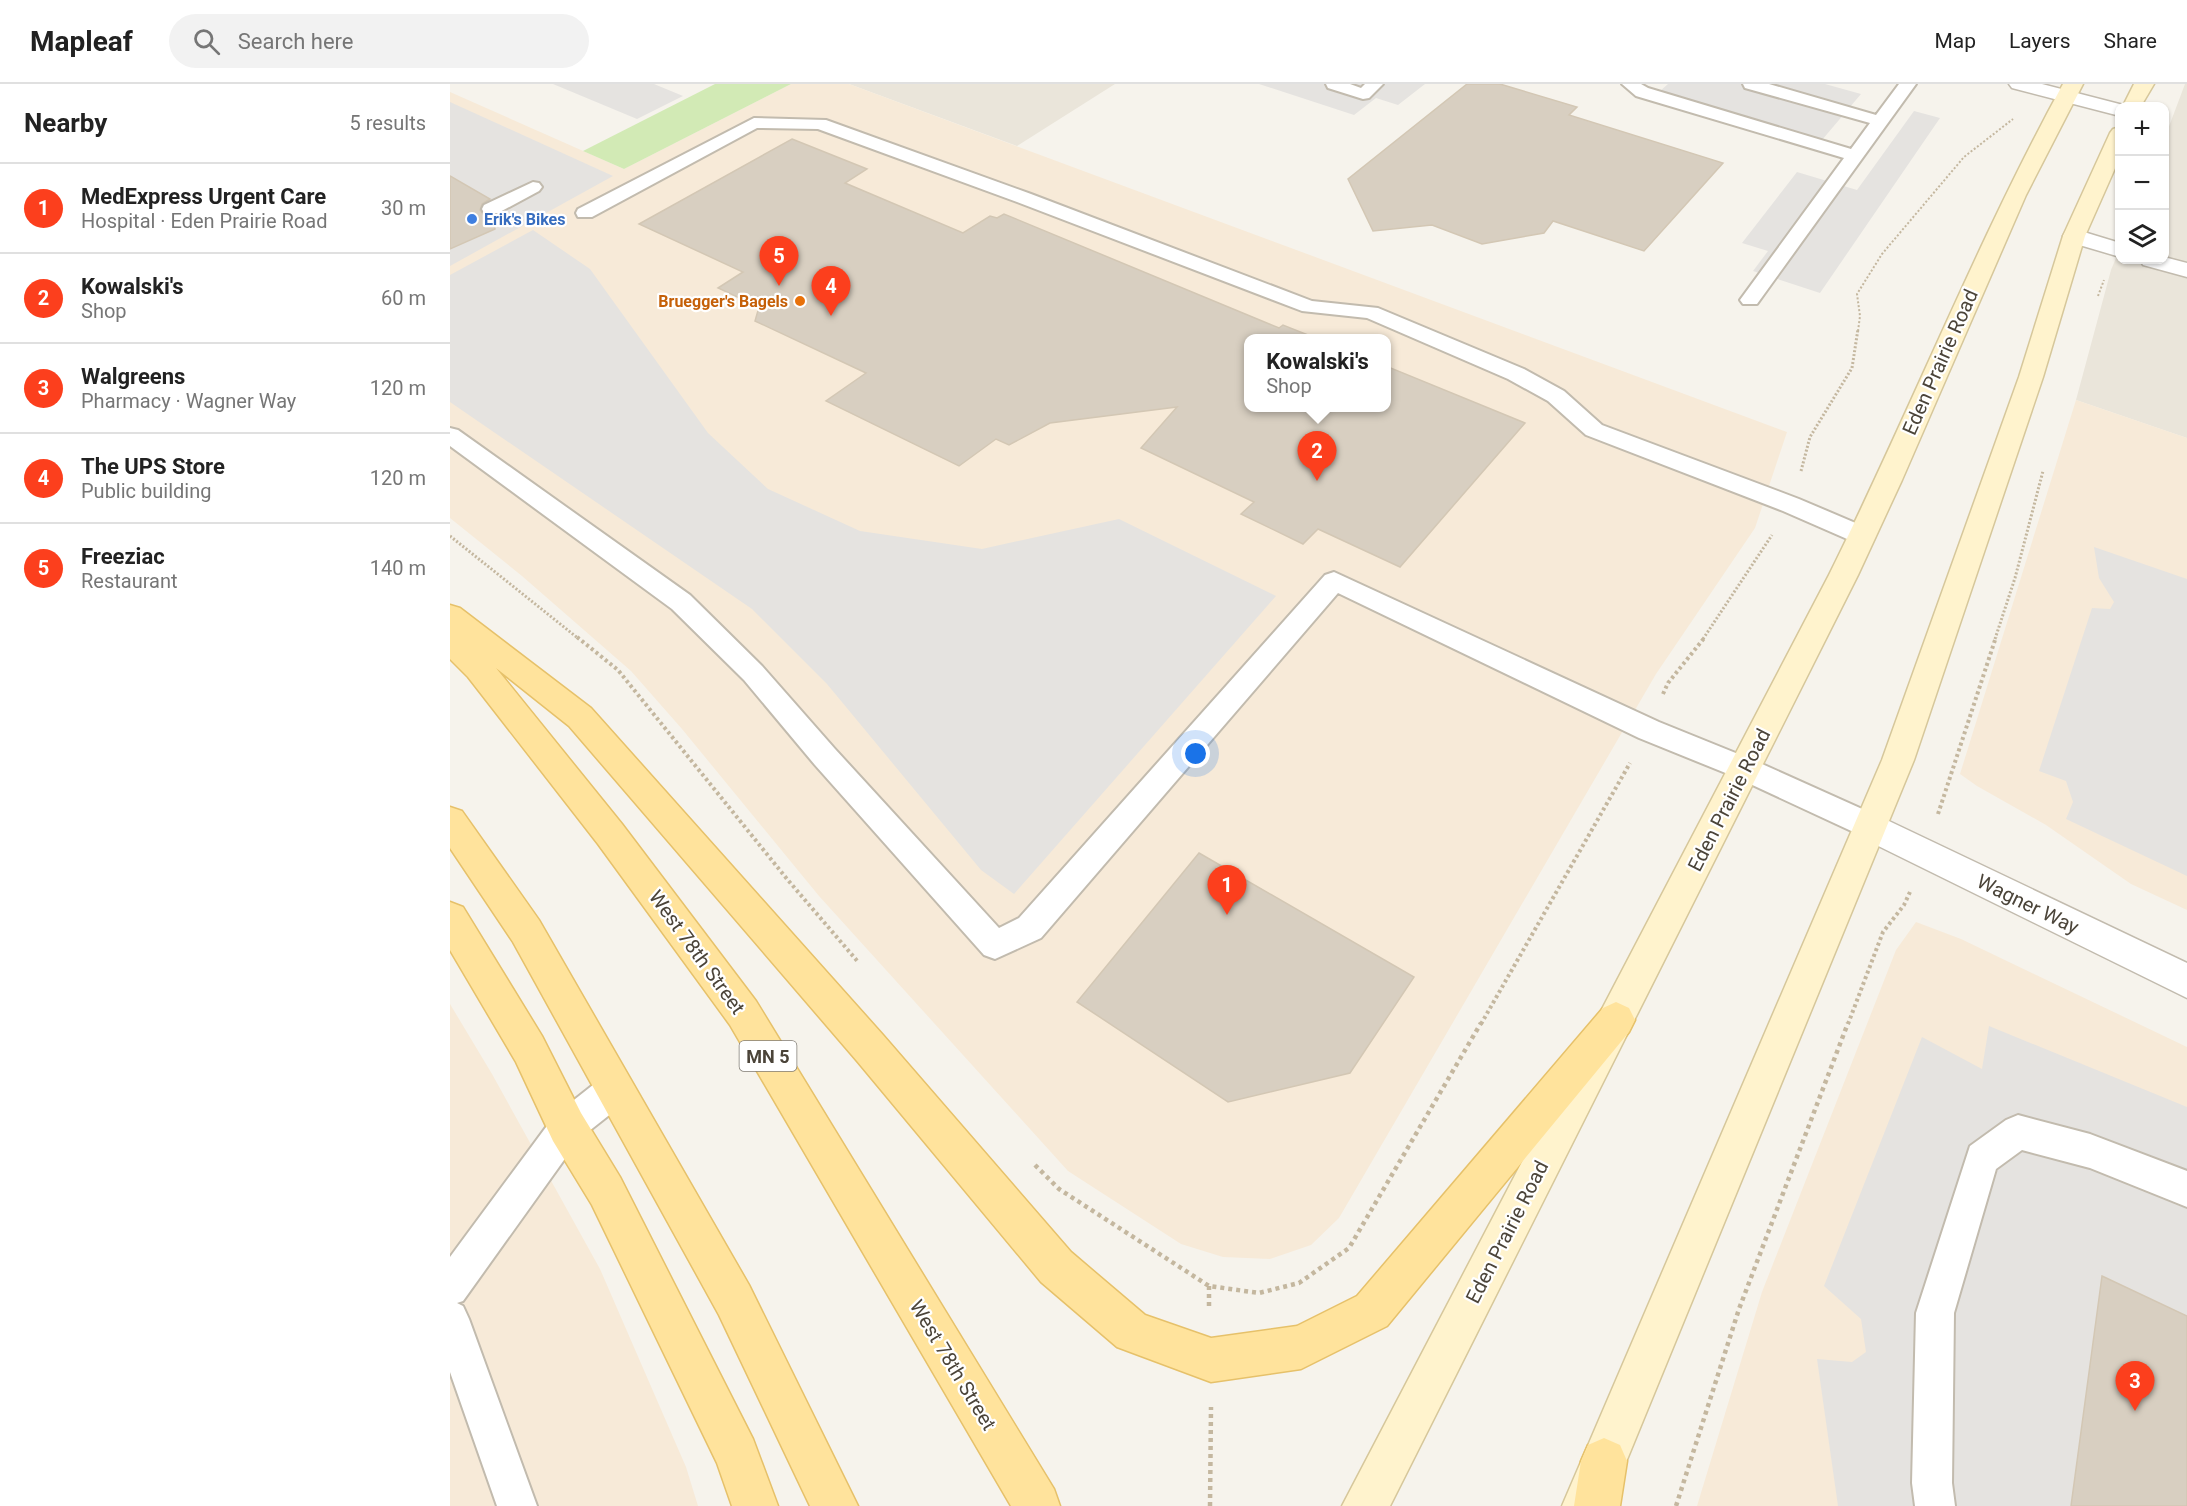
<!DOCTYPE html>
<meta charset="utf-8">
<style>
body{margin:0;font-family:Roboto,sans-serif;background:#f2f2f2;color:#222}
.controls{position:absolute;right:18px;top:18px;display:grid;overflow:hidden;border-radius:12px;box-shadow:0 2px 4px #0004}
.controls button{width:54px;height:54px;display:grid;place-items:center;padding:0;border:0;border-bottom:2px solid #e0e0e0;background:#fff;color:#222;font:30px sans-serif}
.you{position:absolute;left:746px;top:670px;width:21px;height:21px;margin:-15px;border:4px solid #fff;border-radius:50%;background:#1a73e8;box-shadow:0 0 0 9px #1a73e833}
.badge{display:grid;place-items:center;width:39px;height:39px;border-radius:50%;background:#fc3f1d;color:#fff;font-size:20px;font-weight:700}
.pin{position:absolute;translate:-50% -50px;filter:drop-shadow(0 2px 3px #0008)}
.pin::after{content:'';position:absolute;top:32px;width:21px;height:18px;background:inherit;clip-path:polygon(0 0,100% 0,50% 100%)}
.popup{position:absolute;left:794px;top:250px;width:147px;height:78px;box-sizing:border-box;display:grid;place-content:center;border-radius:12px;background:#fff;filter:drop-shadow(0 2px 4px #0005);font-size:20px;white-space:nowrap;color:#767676}
.popup b{font-size:22px;color:#222}
.popup::after{content:'';position:absolute;left:50%;top:100%;margin-left:-12px;border:12px solid transparent;border-top-color:#fff}
.list{margin:0;padding:0;list-style:none}
h2{display:flex;justify-content:space-between;align-items:center;height:78px;margin:0;padding:0 24px;font-size:26px}
h2 small{font-size:20px;font-weight:400;color:#767676}
.list li{display:grid;grid-template-columns:39px 1fr auto;gap:18px;align-items:center;box-sizing:border-box;height:90px;padding:0 24px;border-top:2px solid #e0e0e0}
.list b{display:block;font-size:22px;white-space:nowrap}
.list p{margin:0;font-size:20px;white-space:nowrap;color:#767676}
.list em{font-size:20px;font-style:normal;color:#767676}
.icon{flex:none;width:33px;height:33px;fill:none;stroke:currentColor;stroke-width:2;stroke-linecap:round;stroke-linejoin:round}
.map{position:relative;flex:none;width:1737px;height:1422px;overflow:hidden}
header{display:flex;align-items:center;gap:36px;box-sizing:border-box;height:84px;padding:0 30px;background:#fff;border-bottom:2px solid #e0e0e0}
header strong{font-size:28px}
nav{display:flex;gap:33px;margin-inline-start:auto;font-size:21px}
.search{width:420px;height:54px;background:#f2f2f2;display:flex;align-items:center;gap:15px;box-sizing:border-box;padding:0 21px;border-radius:33px;color:#767676;font-size:22px}
main{display:flex}
aside{flex:1;background:#fff}
.map>svg:first-child{display:block}
.residential{fill:#eae5da}
.commercial{fill:#f7ead8;fill-rule:evenodd}
.green{fill:#d2eab5}
.parking{fill:#e5e3e0}
.building{fill:#d8cfc1;stroke:#d3c7b4;stroke-width:1.5}
.lines{fill:none;stroke-linecap:round;stroke-linejoin:round}
.service-casing{stroke:#c2bbae;stroke-width:4}
.minor-casing{stroke:#c2bbae;stroke-width:3}
.secondary-casing{stroke:#d6c79b;stroke-width:3}
.primary-casing{stroke:#e6c16a;stroke-width:3}
.path-far3{stroke:#c4b79f;stroke-width:2;stroke-dasharray:2 2;stroke-linecap:butt}
.path-far2{stroke:#c4b79f;stroke-width:3;stroke-dasharray:2 2;stroke-linecap:butt}
.path-far1{stroke:#c4b79f;stroke-width:4;stroke-dasharray:3 3;stroke-linecap:butt}
.path{stroke:#c4b79f;stroke-width:4.5;stroke-dasharray:4 4;stroke-linecap:butt}
.service{fill:#fff;fill-rule:evenodd}
.minor{fill:#fff;fill-rule:evenodd}
.secondary{fill:#fff3cd;fill-rule:evenodd}
.primary{fill:#ffe39c;fill-rule:evenodd}
.shop-dot{fill:#3f7fe0;stroke:#fff;stroke-width:2}
.food-dot{fill:#e8710a;stroke:#fff;stroke-width:2}
.labels{text-anchor:middle;dominant-baseline:central;stroke-width:4.5;stroke-linejoin:round;paint-order:stroke}
.far-shop-label{font-size:16px;font-weight:bold;fill:#366cbe;stroke:#fff;text-anchor:start}
.far-food-label{font-size:16px;font-weight:bold;fill:#c56008;stroke:#fff;text-anchor:end}
.shield{fill:#fff;stroke:#817c74;stroke-width:1.5}
.shield-label{font-size:18px;font-weight:bold;fill:#4b4439}
.street-label{font-size:20px;fill:#4b4439;stroke:#fff}
</style>
<header>
<strong>Mapleaf</strong>
<div class="search"><svg class="icon" aria-label="search" viewBox="0 0 24 24"><circle cx="10" cy="10" r="6"/><path d="M15 15l6 6"/></svg>Search here</div>
<nav><a>Map</a><a>Layers</a><a>Share</a></nav>
</header>
<main>
<aside>
<h2>Nearby<small>5 results</small></h2>
<ul class="list">
<li><span class="badge">1</span><div><b>MedExpress Urgent Care</b><p>Hospital · Eden Prairie Road</p></div><em>30 m</em></li>
<li><span class="badge">2</span><div><b>Kowalski's</b><p>Shop</p></div><em>60 m</em></li>
<li><span class="badge">3</span><div><b>Walgreens</b><p>Pharmacy · Wagner Way</p></div><em>120 m</em></li>
<li><span class="badge">4</span><div><b>The UPS Store</b><p>Public building</p></div><em>120 m</em></li>
<li><span class="badge">5</span><div><b>Freeziac</b><p>Restaurant</p></div><em>140 m</em></li>
</ul>
</aside>
<div class="map">
<svg width="1737" height="1422" viewBox="0 0 1737 1422">
<rect width="100%" height="100%" fill="#f6f3ec"/>
<path class="residential" d="M399,0h266l-98,62z
M1735,0h2v354l-111,-38 35,-130 8,-19 1,9h44l1,-123z"/>
<path class="commercial" d="M341,0h58l938,348 -32,96 -99,146 -317,544 -28,27 -41,14 -47,-2 -42,-13 -113,-73 -249,-275 -137,-167 -51,-58 -109,-95 -72,-58v-426l174,77zM798,255h138v69h-138z
M1626,316l111,38v472l-56,-26 -85,-59 -69,-39 -17,-12z
M1466,838l45,17 226,108v459h-490l65,-214 134,-342z
M0,920l42,70 108,195 86,198 12,39h-248z"/>
<path class="green" d="M265,0h76l-167,85 -41,-18z"/>
<path class="parking" d="M103,0h101l29,12 -46,23z
M809,0h166l-27,21 -22,-7 -22,17z
M1218,0h157l36,10 -39,46 -163,-48z
M0,18l163,74 -163,90z
M1464,27l26,7 -120,175 -67,-22 15,-20 -26,-8 55,-71 60,18z
M83,146l57,39 118,164 60,56 92,42 122,18 137,-30 157,77 -262,298 -33,-24 -154,-186 -75,-75 -302,-207v-127z
M1644,463l93,32v297l-121,-57 7,-17 -7,-21 -27,-10 53,-163 18,1 4,-7 -15,-24z
M1539,942l198,81v399h-349l-21,-147 35,3 14,-10 -5,-33 -37,-33 98,-249 60,32z"/>
<path class="building" d="M1017,0h33l77,23 -8,8 154,48 -79,88 -91,-30 -9,12 -62,11 -50,-19 -59,6 -25,-52z
M342,55l75,30 -22,14 118,50 27,-17 7,2 7,-4 275,114 4,-3 35,14h-70v69h138v-42l139,57 -125,144 -82,-38 -15,15 -62,-30 13,-12 -113,-54 36,-41 -127,16 -41,22 -13,-6 -37,27 -133,-65 40,-28 -111,-52 4,-14 -41,-19 25,-16 -104,-48z
M0,92l40,23 -8,5 -2,6 4,5h9l2,14 -45,20z
M749,769l215,124 -64,96 -122,29 -151,-100z
M1652,1192l85,40v190h-116z"/>
<g class="lines">
<g class="service-casing">
<path id="service" d="M876,0h24l11,4 4,-4h18l-14,14 -6,1 -35,-11z
M1172,0h19l7,4 203,61 19,-26 -125,-35 -2,-4h26l107,31 23,-31h17l-159,220h-14l-3,-4 104,-142 -208,-62z
M304,34l72,2 205,74 281,107 66,7 146,61 40,22 38,34 197,74 73,31 3,6 -3,6 -9,2 -9,-2 -71,-31 -197,-76 -38,-34 -40,-22 -141,-61 -65,-7 -285,-109 -199,-73 -61,-1 -165,89h-14l-2,-4 2,-4z
M83,98l6,1 3,4 -3,4 -41,22h-14l-2,-4 2,-4z
M0,344l8,2 232,165 72,71 73,83 164,179 20,-10 306,-343 9,-3 325,150 94,38 127,57 5,9 -5,9 -10,3 -10,-3 -127,-59 -94,-38 -301,-145 -297,345 -46,21 -11,-4 -169,-190 -71,-85 -72,-71 -222,-163z
M165,989l12,4 5,12 -5,12 -48,38 -116,162 -6,2 6,3 6,13 68,187h-40l-47,-134v-115l105,-142 48,-38z
M1568,1031l72,19 97,37v36l-97,-39 -68,-18 -26,19 -42,144 -2,170 3,23h-40l-3,-23 4,-170 54,-167 36,-26z"/>
</g>
<g class="minor-casing">
<path id="minor" d="M1559,0h33l85,22h-7v10l-108,-28z
M1624,145l46,14v14l-54,-16 -3,-5 3,-5z
M1714,173l23,6v14l-44,-12 -3,-5h24z
M1420,728l317,151v35l-329,-162 -5,-10 5,-10z"/>
</g>
<g class="secondary-casing">
<path id="secondary" d="M1613,0h20l-57,111 -124,285 -44,95 -468,931h-48l487,-931c81,-163 147,-332 234,-491z
M1684,0h20l-13,22h-18z
M1670,43v30l-35,79 -42,141 -129,383 -306,746h-46l320,-746 137,-383 44,-141 47,-103 3,-4z"/>
</g>
<g class="primary-casing">
<path id="primary" d="M0,521l10,3 131,100 292,327 188,217 74,63 66,23 86,-12 60,-30 246,-288 13,-6 13,6 6,12 -6,12 -242,294 -86,43 -90,13 -94,-35 -76,-65 -184,-221 -288,-335 -73,-58 126,156 134,177 298,488 6,17h-49l-281,-481 -132,-181 -130,-167 -18,-18z
M0,723l12,4 77,109 210,365 109,221h-48l-91,-191 -206,-373 -63,-94z
M0,818l13,5 79,129 39,77 39,64 133,262 25,67h-46l-15,-43 -125,-258 -39,-64 -37,-79 -66,-112z
M1154,1354l16,7 7,16 -7,45h-46l7,-45 7,-16z"/>
</g>
<path class="path-far3" d="M1648,212l6,-16
M1408,247l2,-15 -3,-22 25,-40 82,-97 49,-38"/>
<path class="path-far2" d="M1351,387l9,-34 42,-69 6,-39
M0,452l129,103
M1253,555l69,-104
M1545,555l20,-61 28,-107"/>
<path class="path-far1" d="M127,553l41,33 169,209 72,84
M1213,610l5,-11 37,-46
M1488,730l58,-177
M1031,940l149,-261
M1398,940l35,-92 21,-27 6,-13"/>
<path class="path" d="M585,1081l24,24 150,97 50,7 40,-10 50,-35 132,-225
M759,1202v23
M760,1422l1,-99
M1226,1422l63,-197 109,-286"/>
<use href="#service" class="service"/>
<use href="#minor" class="minor"/>
<use href="#secondary" class="secondary"/>
<use href="#primary" class="primary"/>
</g>
<circle class="shop-dot" cx="22" cy="135" r="6"/>
<circle class="food-dot" cx="350" cy="217" r="6"/>
<g class="labels">
<g class="far-shop-label">
<text x="34" y="135">Erik's Bikes</text>
</g>
<g class="far-food-label">
<text x="338" y="217">Bruegger's Bagels</text>
</g>
<rect class="shield" x="289.5" y="957" width="57" height="30" rx="4.5"/>
<g class="shield-label">
<text x="318" y="972">MN 5</text>
</g>
<g class="street-label">
<text transform="translate(1490 278) rotate(-66)">Eden Prairie Road</text>
<text transform="translate(1279 716) rotate(-63)">Eden Prairie Road</text>
<text transform="translate(1578 820) rotate(26)">Wagner Way</text>
<text transform="translate(247 868) rotate(54)">West 78th Street</text>
<text transform="translate(1057 1148) rotate(-63)">Eden Prairie Road</text>
<text transform="translate(503 1281) rotate(59)">West 78th Street</text>
</g>
</g>
</svg>
<div class="controls">
<button>+</button>
<button>−</button>
<button><svg class="icon" aria-label="layers" viewBox="0 0 24 24"><path d="M12 4l9 5-9 5-9-5zM3 14l9 5 9-5"/></svg></button>
</div>
<div class="you"></div>
<div class="pin badge" style="left:777px;top:831px">1</div>
<div class="pin badge" style="left:867px;top:397px">2</div>
<div class="popup"><b>Kowalski's</b>Shop</div>
<div class="pin badge" style="left:1685px;top:1327px">3</div>
<div class="pin badge" style="left:381px;top:232px">4</div>
<div class="pin badge" style="left:329px;top:202px">5</div>
</div>
</main>
